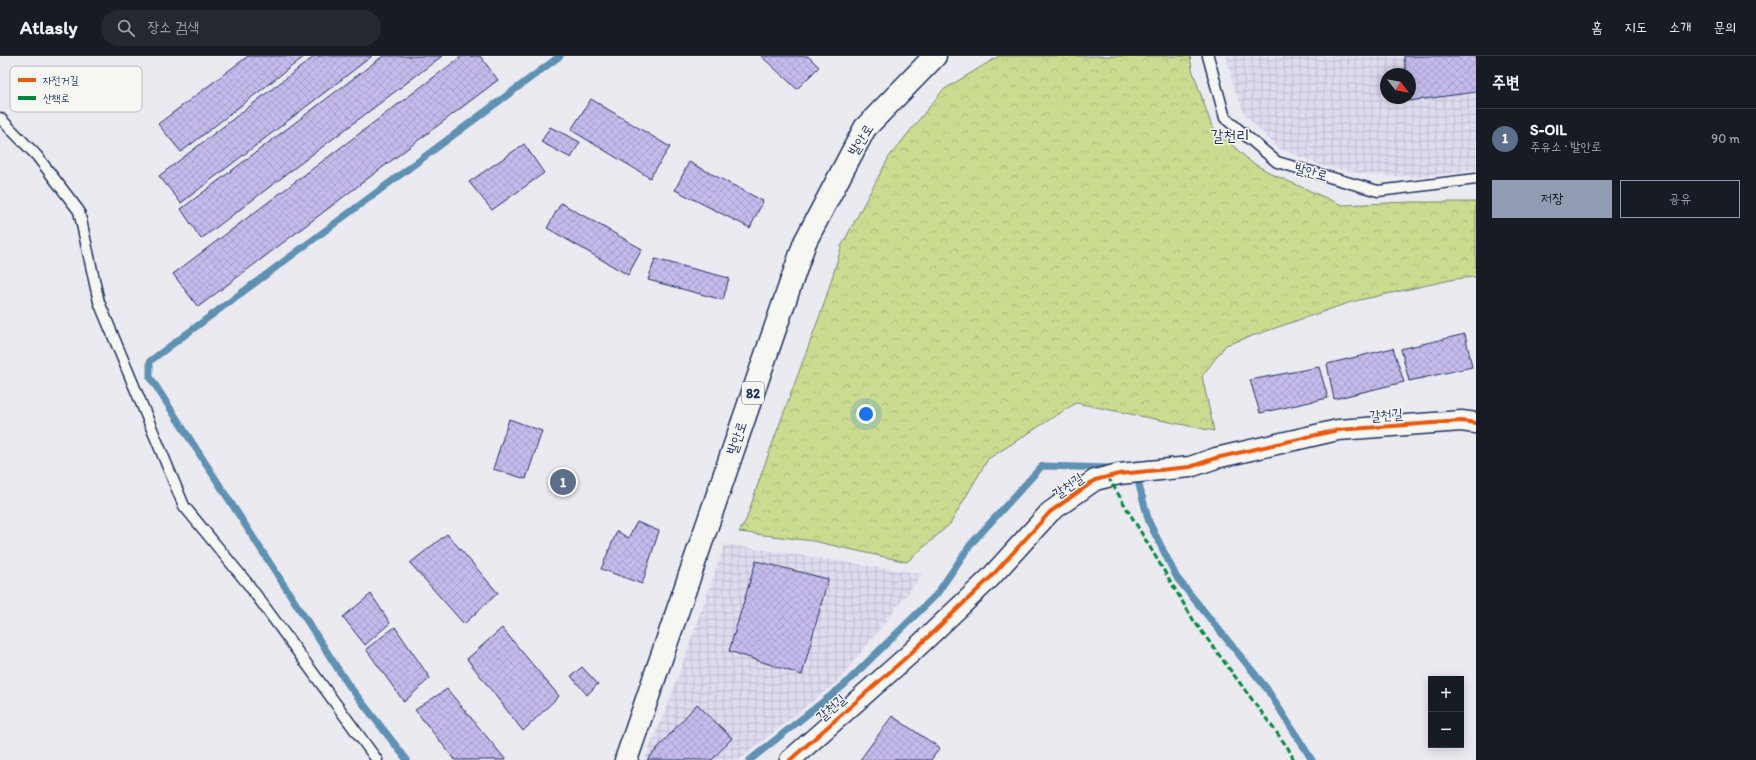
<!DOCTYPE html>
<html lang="ko">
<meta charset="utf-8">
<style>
body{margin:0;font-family:Itim,"Poor Story",sans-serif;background:#242831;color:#f1f3f6}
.controls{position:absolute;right:12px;bottom:12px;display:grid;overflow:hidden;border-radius:0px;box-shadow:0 2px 10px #0003}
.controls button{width:36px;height:36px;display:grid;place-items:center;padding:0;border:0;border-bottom:1px solid #363941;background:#171b24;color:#f1f3f6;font:20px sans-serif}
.compass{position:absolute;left:1380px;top:12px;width:36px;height:36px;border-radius:50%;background:#171b24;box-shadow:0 2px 10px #0003;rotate:121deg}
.you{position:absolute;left:866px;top:358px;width:14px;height:14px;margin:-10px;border:3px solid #fff;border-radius:50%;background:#1a73e8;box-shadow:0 0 0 6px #1a73e833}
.badge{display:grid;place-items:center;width:26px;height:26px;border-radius:50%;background:#919bb2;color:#fff;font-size:13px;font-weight:700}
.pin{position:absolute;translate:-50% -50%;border:2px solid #fff;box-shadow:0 1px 4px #0006}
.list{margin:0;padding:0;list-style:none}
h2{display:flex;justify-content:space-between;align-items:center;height:52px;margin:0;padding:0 16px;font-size:17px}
h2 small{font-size:13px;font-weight:400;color:#9ea1a6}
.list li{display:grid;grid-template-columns:26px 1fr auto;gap:12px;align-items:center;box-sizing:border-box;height:60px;padding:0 16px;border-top:1px solid #363941}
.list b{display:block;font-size:15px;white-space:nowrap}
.list p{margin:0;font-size:13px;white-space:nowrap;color:#9ea1a6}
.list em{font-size:13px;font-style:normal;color:#9ea1a6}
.actions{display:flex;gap:8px;padding:12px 16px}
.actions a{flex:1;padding:9px 0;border:1px solid #919bb2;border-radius:0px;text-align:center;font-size:14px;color:#919bb2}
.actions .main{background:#919bb2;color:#111}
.icon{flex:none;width:22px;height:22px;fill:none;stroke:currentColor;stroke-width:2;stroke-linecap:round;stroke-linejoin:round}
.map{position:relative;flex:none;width:1476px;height:704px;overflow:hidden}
header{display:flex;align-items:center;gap:24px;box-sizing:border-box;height:56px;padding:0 20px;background:#171b24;border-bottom:1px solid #363941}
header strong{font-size:19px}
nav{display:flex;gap:22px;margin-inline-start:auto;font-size:14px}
.search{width:280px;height:36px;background:#242831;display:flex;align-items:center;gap:10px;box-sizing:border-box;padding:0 14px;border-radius:22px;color:#9ea1a6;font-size:15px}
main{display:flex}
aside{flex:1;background:#171b24}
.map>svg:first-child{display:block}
.industrial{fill:url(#industrial-grid);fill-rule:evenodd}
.forest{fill:url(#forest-crowns);stroke:#738576}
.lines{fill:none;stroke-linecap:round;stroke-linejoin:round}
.stream{stroke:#5e91b3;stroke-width:7}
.building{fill:url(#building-cross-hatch);stroke:#1b2f5e}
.service-casing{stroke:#1b2f5e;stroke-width:13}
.minor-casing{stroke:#1b2f5e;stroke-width:23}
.primary-casing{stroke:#1b2f5e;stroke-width:25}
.service{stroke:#f6f6f2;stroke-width:10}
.minor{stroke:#f6f6f2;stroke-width:20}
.primary{stroke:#f6f6f2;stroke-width:22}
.quiet{stroke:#00873e;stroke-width:3;stroke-dasharray:6 3;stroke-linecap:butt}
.cycleway-casing{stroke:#f6f6f2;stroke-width:6}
.cycleway{stroke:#e8590c;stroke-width:4}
.labels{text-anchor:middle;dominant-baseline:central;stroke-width:3;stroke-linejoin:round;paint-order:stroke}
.shield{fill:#f6f6f2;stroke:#5d6b8a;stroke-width:1}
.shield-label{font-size:13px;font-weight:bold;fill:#1b2f5e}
.street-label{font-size:14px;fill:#1b2f5e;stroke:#f6f6f2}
.quarter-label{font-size:16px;fill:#1b2f5e;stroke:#f6f6f2}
.key{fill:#f6f6f2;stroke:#b4bac6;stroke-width:1}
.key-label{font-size:11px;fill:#1b2f5e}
</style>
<header>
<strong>Atlasly</strong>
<div class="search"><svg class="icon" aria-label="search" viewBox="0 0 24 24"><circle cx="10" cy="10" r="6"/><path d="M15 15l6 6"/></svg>장소 검색</div>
<nav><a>홈</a><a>지도</a><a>소개</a><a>문의</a></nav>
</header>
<main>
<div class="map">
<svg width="1476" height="704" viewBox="0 0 1476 704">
<defs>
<pattern id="industrial-grid" width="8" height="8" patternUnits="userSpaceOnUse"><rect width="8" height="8" fill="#e0dcef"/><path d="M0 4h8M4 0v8" fill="none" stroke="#c0bdcf"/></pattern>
<pattern id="forest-crowns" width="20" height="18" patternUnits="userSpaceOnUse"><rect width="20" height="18" fill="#cbdb8f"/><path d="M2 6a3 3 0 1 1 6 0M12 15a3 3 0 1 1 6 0" fill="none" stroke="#aebc7e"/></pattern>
<pattern id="building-cross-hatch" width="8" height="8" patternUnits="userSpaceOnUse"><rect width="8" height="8" fill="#c5baeb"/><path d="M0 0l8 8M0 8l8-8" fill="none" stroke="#a9a0cc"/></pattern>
</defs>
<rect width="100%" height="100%" fill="#eceaf1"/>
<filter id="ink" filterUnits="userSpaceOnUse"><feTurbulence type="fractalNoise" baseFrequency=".025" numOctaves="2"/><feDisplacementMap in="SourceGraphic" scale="8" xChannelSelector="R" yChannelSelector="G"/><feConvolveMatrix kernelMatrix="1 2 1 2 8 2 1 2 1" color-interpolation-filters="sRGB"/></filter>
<g filter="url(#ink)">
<path class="industrial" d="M1227,0h249v114l-59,7 -47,-2 -47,-9 -45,-18 -32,-32 -13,-30zM1386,18h24v24h-24z
M725,488l198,30 -84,106 -100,80h-95l24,-56z"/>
<path class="forest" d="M999,0h191l2,13 20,58 39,35 21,12 70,31 69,-3h65v75l-21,2 -104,23 -125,43 -24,31 12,55 -138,-28 -88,56 -38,65 -43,38 -94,-21 -74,-9 7,-12 17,-51 61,-165 18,-59 47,-88 54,-67z"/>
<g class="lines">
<path class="stream" d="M1136,418l13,48 28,56 90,111 45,71
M407,704l-60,-77 -197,-306v-16l410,-305
M750,704l94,-75 92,-90 35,-51 71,-78 69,2"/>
</g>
<path class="building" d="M248,0h57l-124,96 -23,-28z
M315,0h57l-191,147 -22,-27z
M383,0h59l-241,183 -20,-30z
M462,0h18l18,24 -300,227 -25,-33z
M761,0h47l11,11 -22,22z
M1404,0h72v36l-67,9 1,-27h-4z
M591,43l79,48 -20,31 -79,-48z
M550,71l30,15 -9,16 -30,-16z
M524,88l20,29 -52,37 -23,-28z
M689,106l74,39 -13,27 -75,-38z
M561,147l81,46 -14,26 -81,-47z
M655,203l74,19 -6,22 -75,-20z
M1465,278l7,33 -63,14 -8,-32z
M1393,292l11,34 -70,17 -7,-35z
M1319,311l9,31 -68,15 -10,-33z
M509,363l33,12 -16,48 -33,-10z
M637,466l22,9 -17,53 -41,-15 16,-38 11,7z
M447,478l51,59 -34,31 -54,-61z
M756,505l72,18 -26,96 -73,-24z
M371,538l19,29 -25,22 -22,-28z
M395,571l35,51 -26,24 -38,-53z
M502,572l57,68 -36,35 -56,-72z
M582,611l16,17 -11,11 -16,-19z
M447,633l59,71h-51l-40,-50z
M697,648l35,34 -20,22h-65z
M892,660l48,32 -9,12h-71z"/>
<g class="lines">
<g class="service-casing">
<path id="service" d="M1208,0l17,62 52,44 101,29 98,-12
M0,62l37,38 42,55 20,91 85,204 64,78 129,176"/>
</g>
<g class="minor-casing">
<path id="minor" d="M790,704l120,-106 80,-76 60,-66 45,-32 24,-6 71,-7 26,-9 122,-28 123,-9 15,2"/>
</g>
<g class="primary-casing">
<path id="primary" d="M626,704l179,-518 60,-114 70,-72"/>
</g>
<use href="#service" class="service"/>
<use href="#minor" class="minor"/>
<use href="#primary" class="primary"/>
<path class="quiet" d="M1108,421l86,144 94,127 6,12"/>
<g class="cycleway-casing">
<path id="cycleway" d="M790,704l120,-106 80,-76 60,-66 45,-32 24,-6 71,-7 26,-9 122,-28 123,-9 15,2"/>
</g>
<use href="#cycleway" class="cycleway"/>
</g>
</g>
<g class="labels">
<rect class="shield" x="742" y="326" width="22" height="22" rx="3"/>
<g class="shield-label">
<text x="753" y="337">82</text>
</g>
<g class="street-label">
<text transform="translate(861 84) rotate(-58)">발안로</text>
<text transform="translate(1311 116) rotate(16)">발안로</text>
<text transform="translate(1386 359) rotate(-4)">갈천길</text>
<text transform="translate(737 382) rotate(-71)">발안로</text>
<text transform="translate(1068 430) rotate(-35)">갈천길</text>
<text transform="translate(831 652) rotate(-41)">갈천길</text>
</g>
<g class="quarter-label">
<text x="1230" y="79">갈천리</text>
</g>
</g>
<rect x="10" y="10" width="132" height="46" rx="6" class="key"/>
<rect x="18" y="22" width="18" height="4" fill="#e8590c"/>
<rect x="18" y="40" width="18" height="4" fill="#00873e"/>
<g class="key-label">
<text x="43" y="28">자전거길</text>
<text x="43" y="46">산책로</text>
</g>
</svg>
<div class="controls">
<button>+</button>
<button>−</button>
</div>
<svg class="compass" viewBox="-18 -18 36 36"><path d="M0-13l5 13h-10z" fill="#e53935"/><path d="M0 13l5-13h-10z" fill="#9ea1a6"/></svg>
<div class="you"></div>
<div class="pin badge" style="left:563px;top:426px;background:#5c6f8a">1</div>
</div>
<aside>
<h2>주변<small></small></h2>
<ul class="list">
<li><span class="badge" style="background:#5c6f8a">1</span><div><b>S-OIL</b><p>주유소 · 발안로</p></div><em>90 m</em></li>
</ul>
<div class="actions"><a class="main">저장</a><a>공유</a></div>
</aside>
</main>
